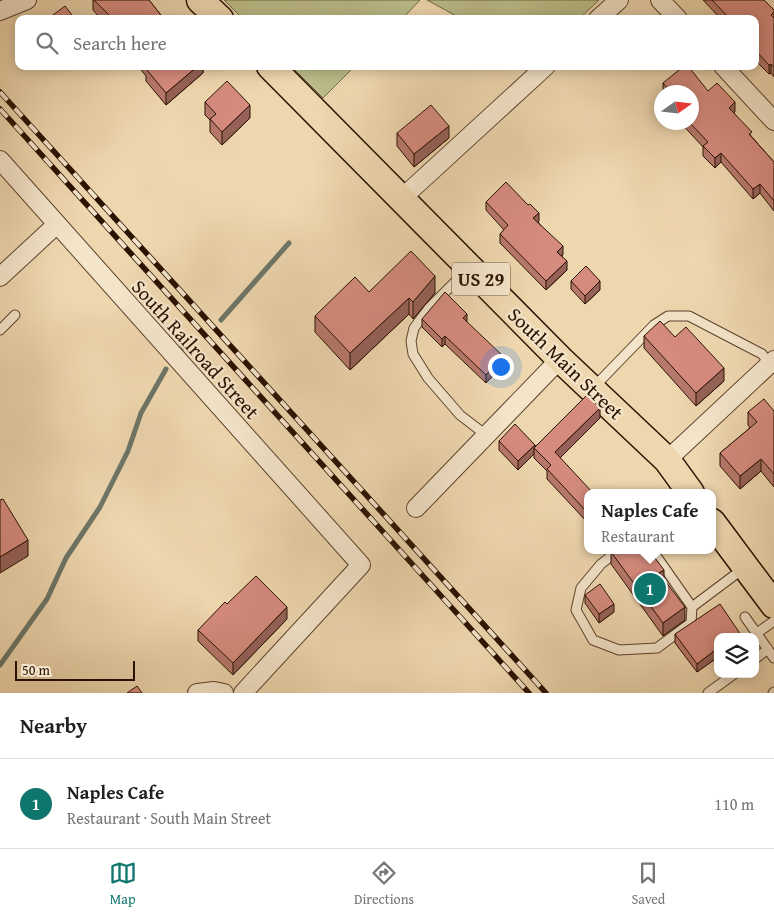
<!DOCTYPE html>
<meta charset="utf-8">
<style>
body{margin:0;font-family:"Gentium Book Plus",serif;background:#f2f2f2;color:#202124}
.controls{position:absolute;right:15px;bottom:15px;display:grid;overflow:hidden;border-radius:10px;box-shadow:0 2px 12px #0003}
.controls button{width:45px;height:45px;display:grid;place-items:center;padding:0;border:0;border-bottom:1px solid #e0e0e0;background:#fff;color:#202124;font:25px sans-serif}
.compass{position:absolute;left:654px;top:85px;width:45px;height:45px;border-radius:50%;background:#fff;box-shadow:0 2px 12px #0003;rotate:76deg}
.scale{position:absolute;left:15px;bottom:12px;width:120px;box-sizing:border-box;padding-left:5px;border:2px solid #2a1201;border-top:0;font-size:14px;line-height:18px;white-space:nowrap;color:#2a1201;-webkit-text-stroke:4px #f4e4ca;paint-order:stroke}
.you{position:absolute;left:500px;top:366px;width:18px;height:18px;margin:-12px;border:4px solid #fff;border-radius:50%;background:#1a73e8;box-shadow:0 0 0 8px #1a73e833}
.badge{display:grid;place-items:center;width:32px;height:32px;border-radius:50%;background:#0f766e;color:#fff;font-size:16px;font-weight:700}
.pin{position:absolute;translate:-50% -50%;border:2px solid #fff;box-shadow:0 1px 5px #0006}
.popup{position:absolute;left:584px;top:489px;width:132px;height:65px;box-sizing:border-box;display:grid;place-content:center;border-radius:10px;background:#fff;filter:drop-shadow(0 1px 4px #0005);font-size:16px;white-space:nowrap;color:#757577}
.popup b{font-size:19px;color:#202124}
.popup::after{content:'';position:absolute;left:50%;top:100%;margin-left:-10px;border:10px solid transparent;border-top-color:#fff}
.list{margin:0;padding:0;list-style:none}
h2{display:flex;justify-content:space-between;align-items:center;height:65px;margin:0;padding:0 20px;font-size:21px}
h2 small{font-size:16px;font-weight:400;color:#757577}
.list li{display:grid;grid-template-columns:32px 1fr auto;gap:15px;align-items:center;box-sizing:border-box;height:90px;padding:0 20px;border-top:1px solid #e0e0e0}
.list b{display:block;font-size:19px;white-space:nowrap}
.list p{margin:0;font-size:16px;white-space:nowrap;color:#757577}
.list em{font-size:16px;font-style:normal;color:#757577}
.icon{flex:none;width:28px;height:28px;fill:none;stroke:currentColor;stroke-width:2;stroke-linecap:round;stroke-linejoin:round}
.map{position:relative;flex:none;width:774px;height:693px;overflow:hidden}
.search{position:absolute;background:#fff;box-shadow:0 2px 12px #0003;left:15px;right:15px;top:15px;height:55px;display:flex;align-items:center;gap:12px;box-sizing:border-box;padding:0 18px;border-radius:10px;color:#757577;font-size:19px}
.sheet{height:155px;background:#fff}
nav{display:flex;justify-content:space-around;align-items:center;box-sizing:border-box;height:70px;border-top:1px solid #e0e0e0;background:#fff;font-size:14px;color:#757577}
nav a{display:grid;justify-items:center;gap:2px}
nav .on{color:#0f766e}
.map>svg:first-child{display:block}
.green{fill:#bbbd89;stroke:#726845}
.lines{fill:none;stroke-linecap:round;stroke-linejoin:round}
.stream{stroke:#6d7668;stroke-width:5}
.service-casing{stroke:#5b432c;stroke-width:11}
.minor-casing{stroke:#5b432c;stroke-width:20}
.primary-casing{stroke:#2a1201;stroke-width:29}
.service{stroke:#f4e4ca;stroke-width:9}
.minor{stroke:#f4e4ca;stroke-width:18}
.primary{stroke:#eed6ae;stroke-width:26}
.rail-casing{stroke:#2a1201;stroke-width:5.5}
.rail{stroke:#f4e4ca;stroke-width:4;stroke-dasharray:11;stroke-linecap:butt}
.wall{fill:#b7786c;stroke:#2a1201}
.shaded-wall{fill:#956158;stroke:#2a1201}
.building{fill:#d58b7e;stroke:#2a1201}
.labels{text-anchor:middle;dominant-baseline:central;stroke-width:4.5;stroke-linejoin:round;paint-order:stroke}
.shield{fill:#f4e4ca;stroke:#67513d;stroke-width:1}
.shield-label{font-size:19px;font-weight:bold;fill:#2a1201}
.street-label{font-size:20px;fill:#2a1201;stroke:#f4e4ca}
</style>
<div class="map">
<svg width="774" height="693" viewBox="0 0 774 693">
<rect width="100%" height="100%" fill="#eed6ae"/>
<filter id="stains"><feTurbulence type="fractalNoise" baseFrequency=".004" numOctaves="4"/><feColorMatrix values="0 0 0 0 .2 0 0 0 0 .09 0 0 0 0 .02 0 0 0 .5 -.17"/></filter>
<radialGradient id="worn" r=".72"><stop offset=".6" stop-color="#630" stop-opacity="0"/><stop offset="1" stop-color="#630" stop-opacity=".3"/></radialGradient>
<path class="green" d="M224,0h196l-18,19h-159z
M427,0h172l-20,19h-117z
M291,66h64l-32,32z"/>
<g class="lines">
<path class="stream" d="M221,320l68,-77
M180,349l12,-3
M0,665l47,-66 19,-41 34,-51 28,-56 13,-38 25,-44"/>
<g class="service-casing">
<path id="service" d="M468,269l-39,39 -15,20 -3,13 2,13 15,24 32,37 26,20
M0,330l15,-15
M594,387l60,-62 14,-9h21l73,38 8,10
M619,550l-18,14 -20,24 -5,22 17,30 26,10 38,-2 34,-25 1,-16
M652,550l40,57 52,-39
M745,617l29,41
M757,633l17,-12
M755,659l13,-10
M708,693l26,-19
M773,693l1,-1"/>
</g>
<g class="minor-casing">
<path id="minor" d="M660,0l18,19
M0,11l27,-11
M598,19l21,-19
M723,66l51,55
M0,160l361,405 -118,128
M401,199l145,-133
M0,277l56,-52
M667,460l107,-100
M416,508l144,-149
M197,693l17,-2 10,2"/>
</g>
<g class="primary-casing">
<path id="primary" d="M200,0l20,19
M270,66l290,293 107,101 24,33
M712,522l62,83"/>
</g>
<use href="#service" class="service"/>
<use href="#minor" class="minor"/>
<use href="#primary" class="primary"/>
<g class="rail-casing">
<path id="rail" d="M0,92l546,601
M0,109l529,584"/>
</g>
<use href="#rail" class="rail"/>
</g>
<path class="wall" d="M93,0h56l15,19h-63l-8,-9z
M703,0h61l10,10v67l-3,-4 -2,1 -14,-14v-41h-34z
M138,66h65v7l-37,32 -20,-24v-5z
M663,83l45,8 27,20 -1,2 18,24 22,25v49l-14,-18 -7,6 -32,-37 -6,6 -12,-12v-9l-23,-25h12v-30h-29z
M205,102l45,16 -28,27 -12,-13v-12l-5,-5z
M397,133l52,5 -35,29 -17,-21z
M486,202l53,19 -1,1 25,32 -1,2 5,14 -21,20 -46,-47v-9l4,-4 -18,-20z
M571,281l29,9 -15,14 -14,-15z
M369,292l66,1 -22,26 -4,-5 -59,56 -35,-38v-16z
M422,319l45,3 36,43 -17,18 -41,-39 -3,3 -20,-20z
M644,336l31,1 49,44 -28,25 -52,-58z
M774,411v76l-13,-16 -21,18 -20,-23v-13l30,-25 -2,-3v-13z
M600,418l-40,40 28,35v30l-41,-44v-8l-13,-13v-4l-16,16 -19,-20v-9l36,5z
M611,552l53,27 21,41 -22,16 -52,-72z
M585,595l29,17 -15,11 -14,-20z
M227,604l60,15 -54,56 -35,-34v-11z
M675,634l66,3h-23v20l-21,15 -22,-29z"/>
<path class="shaded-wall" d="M771,64v9l-2,1v-9z
M198,66h5v7l-37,32v-12z
M735,102v9l-6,6v-9z
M250,105v13l-28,27v-13z
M449,126v12l-35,29v-13z
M721,153v9l-6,6v-10z
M760,184v9l-7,6v-10z
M539,213v8l-6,6v-9z
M563,246v8l-6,6v-8z
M567,261v9l-21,20v-9z
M435,276v17l-22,26v-17z
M600,281v9l-15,14v-8z
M409,298v16l-59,56v-17z
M467,314v8l-4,-4z
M445,336v8l-3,3v-8z
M503,356v9l-17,18v-8z
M724,368v13l-28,25v-13z
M600,408v10l-45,45v-11z
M535,445v4l-1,-1v6l-16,16v-9z
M761,459v12l-21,18v-13z
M28,540v16l-28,17v-16z
M664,570v12l-5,-9z
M614,604v8l-15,11v-9z
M287,607v12l-54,56v-12z
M685,607v13l-22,16v-13z
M718,648v9l-21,15v-8z"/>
<path class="building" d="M94,0h55l15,19h-51z
M712,0h52l10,10v2l-3,3 3,3v49l-3,-3 -2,1 -14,-15v-31h-25z
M65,6l10,13h-25l-1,-1z
M147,66h51l-32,27 -20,-24 2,-2z
M684,66h4l20,25 9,-8 18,19 -6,6 23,24 -3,2 25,28v39l-14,-17 -7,5 -32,-36 -6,5 -12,-12 5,-4 -19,-20h3v-30h-21l-8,-9z
M227,81l23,24 -28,27 -12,-13 6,-5 -11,-12z
M431,105l18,21 -35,28 -17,-21z
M506,182l22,23 2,-1 9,9 -6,5 30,28 -6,6 10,9 -21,20 -46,-47 8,-9 -22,-23z
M411,251l24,25 -22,26 -4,-4 -59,55 -35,-37 40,-39 14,15z
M586,266l14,15 -15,15 -14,-15z
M445,292l22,22 -4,4 40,38 -17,19 -41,-39 -3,3 -20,-20z
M660,321l15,16 11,-10 38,41 -28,25 -52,-57z
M587,395l13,13 -45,44 38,41h-5v20l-41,-44 4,-4 -17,-17z
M764,399l10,12v63l-13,-15 -21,17 -20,-23 37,-31 -9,-10z
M515,424l20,21 -17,16 -19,-20z
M3,499l25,41 -28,17v-57z
M612,550h37l15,20 -5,3 26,34 -22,16 -52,-71z
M256,576l31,31 -54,56 -35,-33 27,-28 2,2z
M600,584l14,20 -15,10 -14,-19z
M720,604l21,31 -2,2h-21v11l-21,16 -22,-30z
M137,686l5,7h-15z"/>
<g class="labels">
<rect class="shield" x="452" y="262.5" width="58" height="33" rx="4"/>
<g class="shield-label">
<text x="481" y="279">US 29</text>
</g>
<g class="street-label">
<text transform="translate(196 349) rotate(48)">South Railroad Street</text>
<text transform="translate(566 363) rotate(44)">South Main Street</text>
</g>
</g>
<rect width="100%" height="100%" filter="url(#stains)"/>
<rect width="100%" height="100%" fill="url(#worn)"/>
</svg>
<div class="controls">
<button><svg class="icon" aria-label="layers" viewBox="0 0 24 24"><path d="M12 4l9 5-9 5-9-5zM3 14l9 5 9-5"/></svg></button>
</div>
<svg class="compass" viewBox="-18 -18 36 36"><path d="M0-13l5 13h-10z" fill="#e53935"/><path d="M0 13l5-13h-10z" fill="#757577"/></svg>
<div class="scale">50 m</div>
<div class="you"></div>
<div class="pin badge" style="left:650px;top:589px">1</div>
<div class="popup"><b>Naples Cafe</b>Restaurant</div>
<div class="search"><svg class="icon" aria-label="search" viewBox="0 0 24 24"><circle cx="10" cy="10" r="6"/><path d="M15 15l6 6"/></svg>Search here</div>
</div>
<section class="sheet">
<h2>Nearby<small></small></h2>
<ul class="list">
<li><span class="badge">1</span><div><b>Naples Cafe</b><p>Restaurant · South Main Street</p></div><em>110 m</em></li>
</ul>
</section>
<nav>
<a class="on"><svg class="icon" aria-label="map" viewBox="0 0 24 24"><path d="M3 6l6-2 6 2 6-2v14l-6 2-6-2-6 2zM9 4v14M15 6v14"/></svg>Map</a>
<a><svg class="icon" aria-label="directions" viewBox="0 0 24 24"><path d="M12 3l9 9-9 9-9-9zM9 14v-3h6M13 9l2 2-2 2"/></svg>Directions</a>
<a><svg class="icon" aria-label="saved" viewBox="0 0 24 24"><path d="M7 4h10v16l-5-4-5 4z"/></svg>Saved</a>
</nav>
